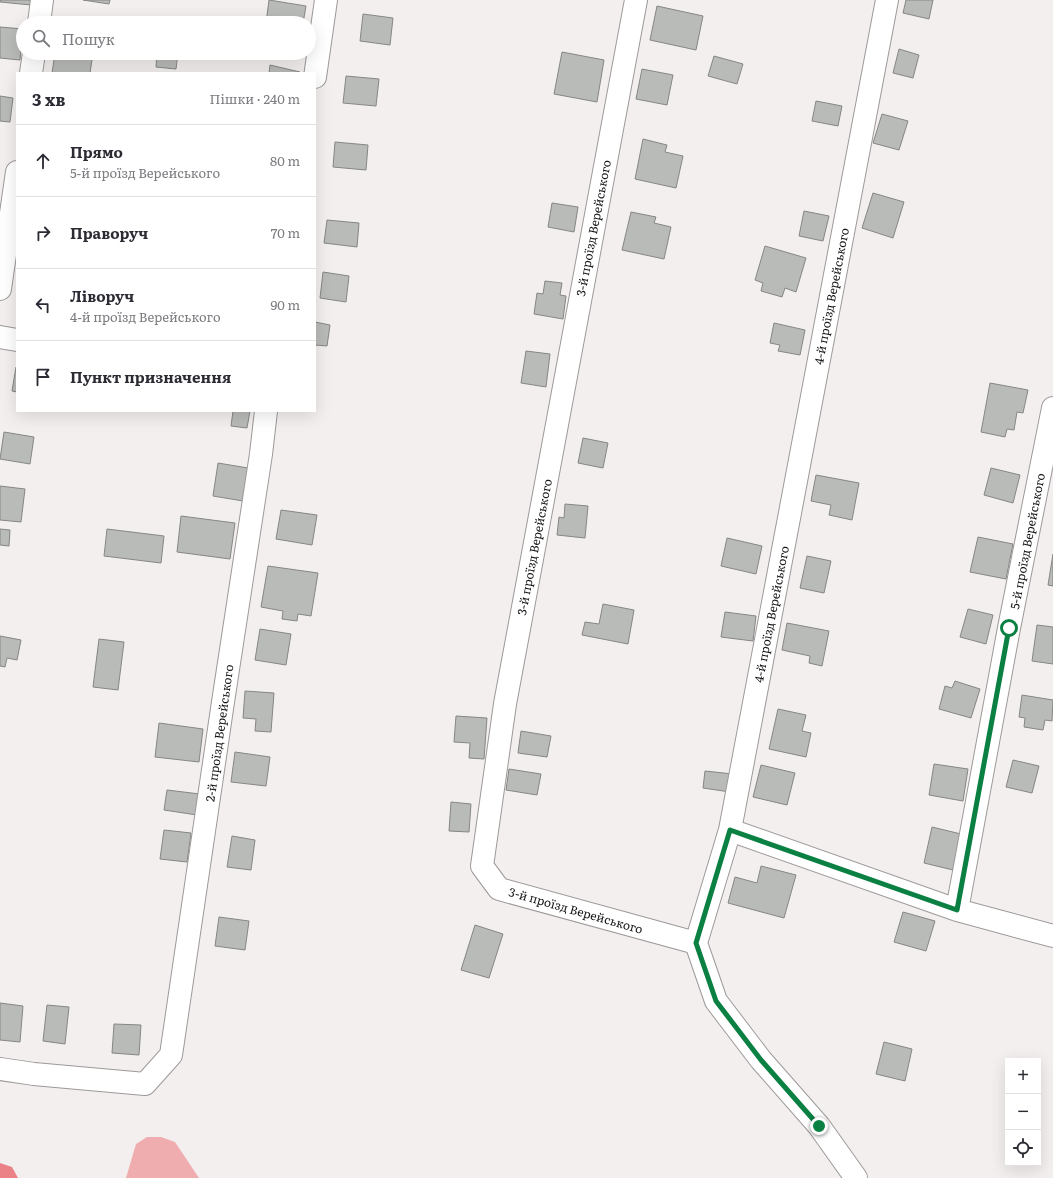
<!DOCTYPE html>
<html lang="uk">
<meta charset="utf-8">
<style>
body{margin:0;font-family:Literata,serif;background:#f2f2f3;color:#2b2b33}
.controls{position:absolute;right:12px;bottom:12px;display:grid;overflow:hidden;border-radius:0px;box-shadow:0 4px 16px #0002}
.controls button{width:36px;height:36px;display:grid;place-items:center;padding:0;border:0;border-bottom:1px solid #e1e1e2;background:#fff;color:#2b2b33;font:20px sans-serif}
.stop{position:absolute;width:12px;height:12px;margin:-9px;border:3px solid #0b8043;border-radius:50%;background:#fff}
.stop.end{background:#0b8043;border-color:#fff;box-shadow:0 1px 4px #0008}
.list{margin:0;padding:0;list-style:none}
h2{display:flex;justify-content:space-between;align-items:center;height:52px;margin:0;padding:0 16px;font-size:17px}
h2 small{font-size:13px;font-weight:400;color:#7c7c81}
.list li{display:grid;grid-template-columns:26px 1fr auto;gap:12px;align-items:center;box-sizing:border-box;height:72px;padding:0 16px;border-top:1px solid #e1e1e2}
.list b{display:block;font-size:15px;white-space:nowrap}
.list p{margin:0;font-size:13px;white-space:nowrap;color:#7c7c81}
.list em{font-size:13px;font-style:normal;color:#7c7c81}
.icon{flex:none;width:22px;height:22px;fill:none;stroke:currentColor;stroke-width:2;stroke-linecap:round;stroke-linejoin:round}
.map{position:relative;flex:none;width:1053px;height:1178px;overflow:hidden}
.search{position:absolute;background:#fff;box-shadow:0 4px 16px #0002;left:16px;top:16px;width:300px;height:44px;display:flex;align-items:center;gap:10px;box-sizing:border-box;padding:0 14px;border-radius:22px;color:#7c7c81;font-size:15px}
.panel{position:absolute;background:#fff;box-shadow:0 4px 16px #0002;left:16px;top:72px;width:300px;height:340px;border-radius:0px}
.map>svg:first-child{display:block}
.green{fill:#f0adaf}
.water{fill:#ea8288}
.building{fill:#b9bbb8;stroke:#858784}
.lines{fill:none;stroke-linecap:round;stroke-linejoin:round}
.street-casing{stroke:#9d9999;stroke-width:24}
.street{stroke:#fff;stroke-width:22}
.route{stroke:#0b8043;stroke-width:5}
.labels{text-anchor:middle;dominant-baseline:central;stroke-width:3;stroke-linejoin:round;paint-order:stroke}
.street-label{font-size:12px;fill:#191818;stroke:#fff}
</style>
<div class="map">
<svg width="1053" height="1178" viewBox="0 0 1053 1178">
<rect width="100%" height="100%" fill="#f4efef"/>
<path class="green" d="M147,1137h14l14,5 24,36h-73l10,-34z"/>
<path class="water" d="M0,1163l12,4 6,11h-18z"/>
<path class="building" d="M0,0h31v5l-31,-3z
M83,0h27l-1,4z
M269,0l37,6 -3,17h-37z
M906,0h27l-4,19 -26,-6z
M657,6l46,10 -7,34 -46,-10z
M363,14l30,4 -3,27 -30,-4z
M0,27l23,2 -3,31 -20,-2z
M899,49l20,6 -6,23 -20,-5z
M562,52l42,8 -7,42 -43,-8z
M55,53h38l-3,20h-38z
M157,53h21l-2,16 -20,-2z
M714,56l29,8 -6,20 -29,-8z
M270,65l30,7v1h-31z
M642,69l31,6 -6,30 -31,-6z
M346,76l33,3 -3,27 -33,-3z
M0,96l13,2 -3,24 -10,-1z
M816,101l26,5 -4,20 -26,-5z
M882,114l26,7 -9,29 -26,-7z
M643,139l24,6 -2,7 18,4 -7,32 -41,-9z
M335,142l33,3 -2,25 -33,-3z
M873,193l31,9 -11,36 -31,-10z
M552,203l26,4 -4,25 -26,-5z
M804,211l25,5 -6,25 -24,-5z
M631,212l25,5 -2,6 17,4 -7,32 -42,-9z
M327,220l32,3 -2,24 -33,-4z
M765,246l41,12 -10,34 -11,-4 -3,9 -21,-6 2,-8 -8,-3z
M323,272l26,4 -3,26 -26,-4z
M545,281l17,2 -2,12 6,1 -3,23 -29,-5 3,-21 6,1z
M315,322l15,3 -3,21 -12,-1z
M774,323l31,7 -5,25 -22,-4 2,-6 -10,-2z
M526,351l24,3 -4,33 -25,-4z
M16,367h1v25l-5,-1z
M990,383l38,7 -5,23 -6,-1 -3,18 -7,-1 -2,8 -24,-5z
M233,411h17l-3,17 -16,-2z
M4,432l30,5 -4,27 -30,-5z
M583,438l25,5 -5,25 -25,-5z
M218,463l30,5 -5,33 -30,-5z
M991,468l29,7 -7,28 -29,-8z
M816,475l43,8 -7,37 -23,-5 2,-10 -20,-4z
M0,486l25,3 -4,33 -21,-2z
M565,504l23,2 -3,32 -28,-3 2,-18 5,1z
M281,510l36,5 -5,30 -36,-6z
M181,516l54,7 -5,36 -53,-7z
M0,529l10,1 -1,16 -9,-1z
M107,529l57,7 -3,27 -57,-7z
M978,537l35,7 -7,35 -36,-7z
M727,538l35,8 -6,28 -35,-8z
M1053,554v32l-5,-1z
M807,556l24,5 -7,32 -24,-5z
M268,566l50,7 -7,43 -13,-2 -1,7 -15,-2 1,-8 -22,-4z
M603,604l31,6 -6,34 -46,-9 3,-13 14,2z
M968,609l25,6 -7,29 -26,-7z
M725,612l31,4 -3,25 -32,-4z
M787,623l42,8 -7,35 -13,-3 1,-7 -28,-6z
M1037,625l16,2v37l-21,-3z
M260,629l31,5 -5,31 -31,-5z
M0,636l21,4 -4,20 -10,-2 -2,9 -5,-1z
M99,639l25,3 -6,48 -25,-3z
M955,681l25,8 -9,29 -32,-9 6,-23 7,2z
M245,691l29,2 -3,39 -16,-1 1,-12 -13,-1z
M1022,695l31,5 -1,21 -7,-1 -2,10 -19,-3 1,-9 -6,-1z
M778,709l28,6 -4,16 9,2 -5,24 -37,-8z
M456,716l31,2 -3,41 -15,-1 1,-15 -16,-1z
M159,723l44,6 -4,33 -44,-5z
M521,731l30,5 -4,21 -29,-4z
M235,752l35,5 -4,29 -35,-4z
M1013,760l26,6 -7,27 -26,-6z
M934,764l34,5 -5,32 -34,-6z
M761,765l34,8 -8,32 -34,-8z
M509,769l32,5 -4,21 -31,-5z
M705,771l28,3 -3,18 -27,-4z
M167,790l33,4 -3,21 -33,-5z
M451,802l20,2 -2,28 -20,-1z
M932,827l29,7 -8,36 -29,-7z
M164,830l27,3 -4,29 -27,-3z
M232,836l23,4 -4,30 -24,-3z
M761,866l35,9 -12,43 -56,-15 7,-26 22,6z
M903,912l32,9 -9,30 -32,-9z
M219,917l30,4 -4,29 -30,-4z
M475,925l28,9 -14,44 -28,-8z
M0,1003l23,3 -3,36 -20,-2z
M47,1005l22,2 -4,37 -22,-3z
M114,1024l27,1 -2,30 -27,-2z
M884,1042l28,7 -7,32 -29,-7z"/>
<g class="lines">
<g class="street-casing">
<path id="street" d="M636,0l-131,704 -23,162 17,23 197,54
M39,23l3,-23
M31,73l3,-20
M315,77l11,-77
M0,289l17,-117
M0,337l17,3
M730,830l227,80 96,26
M957,910l52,-282 44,-220
M0,1069l34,5 111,10 26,-29 52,-353 38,-248 5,-43
M856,1178l-37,-52 -58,-66 -45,-59 -20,-58 34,-113 157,-830"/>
</g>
<use href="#street" class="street"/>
</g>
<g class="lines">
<path class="route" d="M819,1126l-58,-66 -45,-59 -20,-58 34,-113 227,80 52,-282"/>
</g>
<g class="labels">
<g class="street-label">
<text transform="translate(593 228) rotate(-79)">3-й проїзд Верейського</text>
<text transform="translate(831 296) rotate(-79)">4-й проїзд Верейського</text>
<text transform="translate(1027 541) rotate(-79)">5-й проїзд Верейського</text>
<text transform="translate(534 547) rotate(-79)">3-й проїзд Верейського</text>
<text transform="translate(771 614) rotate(-79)">4-й проїзд Верейського</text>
<text transform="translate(219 733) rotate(-82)">2-й проїзд Верейського</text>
<text transform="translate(576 910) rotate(16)">3-й проїзд Верейського</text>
</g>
</g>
</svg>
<div class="controls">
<button>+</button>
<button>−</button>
<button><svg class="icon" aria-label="locate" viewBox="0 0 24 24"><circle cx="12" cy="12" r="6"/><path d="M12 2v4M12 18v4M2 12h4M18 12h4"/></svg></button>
</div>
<div class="stop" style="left:1009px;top:628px"></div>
<div class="stop end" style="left:819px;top:1126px"></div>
<div class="search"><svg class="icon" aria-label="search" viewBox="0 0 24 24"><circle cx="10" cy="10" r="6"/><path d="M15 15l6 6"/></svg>Пошук</div>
<section class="panel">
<h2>3 хв<small>Пішки · 240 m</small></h2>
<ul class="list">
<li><svg class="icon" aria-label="ahead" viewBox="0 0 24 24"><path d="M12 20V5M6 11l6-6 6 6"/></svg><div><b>Прямо</b><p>5-й проїзд Верейського</p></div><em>80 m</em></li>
<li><svg class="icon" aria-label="right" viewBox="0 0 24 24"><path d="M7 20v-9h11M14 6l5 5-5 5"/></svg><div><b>Праворуч</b></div><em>70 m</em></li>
<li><svg class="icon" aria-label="left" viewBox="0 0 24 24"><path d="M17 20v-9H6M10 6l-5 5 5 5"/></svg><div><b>Ліворуч</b><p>4-й проїзд Верейського</p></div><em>90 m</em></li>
<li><svg class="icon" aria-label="arrive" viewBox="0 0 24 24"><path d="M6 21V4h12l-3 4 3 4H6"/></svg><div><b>Пункт призначення</b></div></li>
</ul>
</section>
</div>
